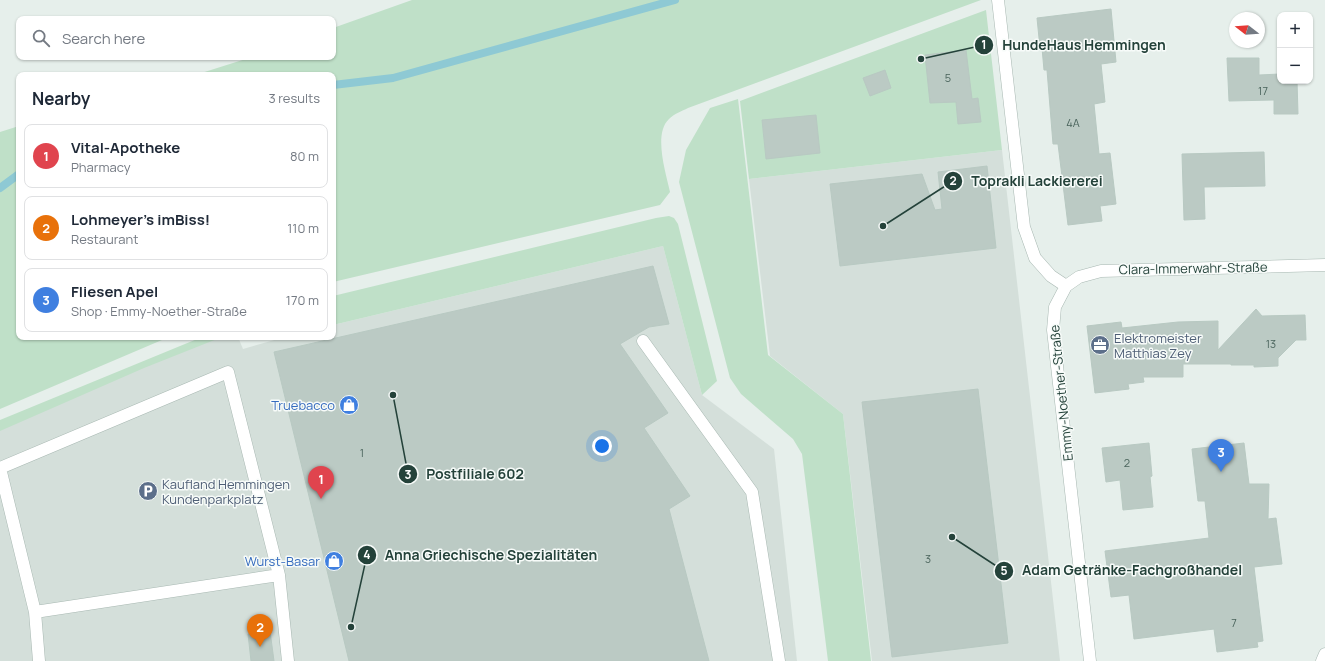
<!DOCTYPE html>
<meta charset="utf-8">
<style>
body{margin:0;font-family:Manrope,sans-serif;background:#f2f2f3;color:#1f2937}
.controls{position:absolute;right:12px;top:12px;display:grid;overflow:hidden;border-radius:8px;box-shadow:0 1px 3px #0004}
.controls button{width:36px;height:36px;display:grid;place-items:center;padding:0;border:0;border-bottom:1px solid #e0e1e3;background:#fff;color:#1f2937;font:20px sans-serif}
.compass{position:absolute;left:1229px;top:12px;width:36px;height:36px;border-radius:50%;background:#fff;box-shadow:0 1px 3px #0004;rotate:287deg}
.you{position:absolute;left:602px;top:446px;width:14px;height:14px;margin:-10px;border:3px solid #fff;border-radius:50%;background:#1a73e8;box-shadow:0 0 0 6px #1a73e833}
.badge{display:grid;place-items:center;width:26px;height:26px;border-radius:50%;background:#7f5249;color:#fff;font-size:13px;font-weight:700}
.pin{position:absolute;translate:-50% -33px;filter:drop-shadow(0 1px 2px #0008)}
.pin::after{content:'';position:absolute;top:21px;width:14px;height:12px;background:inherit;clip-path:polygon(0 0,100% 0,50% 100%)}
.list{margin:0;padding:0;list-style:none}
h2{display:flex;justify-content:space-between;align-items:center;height:52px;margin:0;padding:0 16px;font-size:17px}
h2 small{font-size:13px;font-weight:400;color:#747a83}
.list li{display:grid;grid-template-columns:26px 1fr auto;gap:12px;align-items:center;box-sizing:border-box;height:64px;margin:0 8px 8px;padding:0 8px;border:1px solid #e0e1e3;border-radius:8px}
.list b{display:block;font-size:15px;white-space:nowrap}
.list p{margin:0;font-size:13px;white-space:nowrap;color:#747a83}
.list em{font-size:13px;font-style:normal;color:#747a83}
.icon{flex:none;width:22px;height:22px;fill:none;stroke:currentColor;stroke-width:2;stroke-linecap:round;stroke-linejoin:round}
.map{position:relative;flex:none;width:1325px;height:661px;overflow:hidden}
.search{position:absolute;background:#fff;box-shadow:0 1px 3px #0004;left:16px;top:16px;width:320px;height:44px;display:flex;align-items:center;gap:10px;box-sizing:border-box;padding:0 14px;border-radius:8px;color:#747a83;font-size:15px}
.panel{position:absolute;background:#fff;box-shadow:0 1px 3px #0004;left:16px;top:72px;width:320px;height:268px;border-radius:8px}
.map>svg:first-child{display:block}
.built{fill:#d4dfda}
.green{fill:#bfe0c8}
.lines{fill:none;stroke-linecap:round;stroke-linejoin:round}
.stream{stroke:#8ec9d4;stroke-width:8}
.building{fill:#bbcac4;stroke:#b8c9c2}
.lane-casing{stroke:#a8b8b2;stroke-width:13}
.street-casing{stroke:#a8b8b2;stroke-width:13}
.lane{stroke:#fff;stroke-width:12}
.street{stroke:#fff;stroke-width:12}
.labels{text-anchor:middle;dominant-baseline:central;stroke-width:3;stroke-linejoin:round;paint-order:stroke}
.number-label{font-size:11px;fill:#4a645c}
.street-label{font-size:13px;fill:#24423a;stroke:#f7fbf9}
.service-label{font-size:13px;fill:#4e5e75;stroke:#f7fbf9;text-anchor:start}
.shop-label{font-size:13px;fill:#366cbe;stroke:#f7fbf9;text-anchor:end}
.leader{fill:none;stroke:#24423a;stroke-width:1.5}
.callout-dot{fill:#24423a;stroke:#f7fbf9;stroke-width:1.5}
.mark-label{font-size:12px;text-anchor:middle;font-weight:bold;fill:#fff}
.callout-label{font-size:14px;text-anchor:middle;font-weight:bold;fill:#24423a;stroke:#f7fbf9;stroke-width:3;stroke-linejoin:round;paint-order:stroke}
</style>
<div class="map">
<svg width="1325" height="661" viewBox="0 0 1325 661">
<rect width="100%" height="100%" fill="#e6efeb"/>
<path class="built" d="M1002,150l58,511h-188l-29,-247 -73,-58 -21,-177z
M663,246l39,149 72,54 23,212h-797v-235l213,-89h25l5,12 42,-12h48v-12z"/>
<path class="green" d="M412,0h569l-293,108c-6,3 -14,6 -19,11 -16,15 -3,54 1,73l-10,13 -327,77v-207h-138l57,-18h81v-29z
M986,10l16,140 -253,29 -9,-78z
M738,99l30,256 75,59 28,247h-43l-26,-207 -9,-15 -52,-45 -11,-16 -51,-196 7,-32 24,-42z
M19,126v211h150l-169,72v-277z
M669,216l5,2 4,6 39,157 -15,14 -39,-149 -330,79v-29l323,-78z
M202,337h20l-78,31 -144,63v-11z"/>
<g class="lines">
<path class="stream" d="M333,85l60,-7 282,-78
M0,188l19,-14"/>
</g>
<path class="building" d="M1111,9l5,53 -15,2 4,38 -11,2 5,50 11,-1 6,51 -16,2 2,15 -34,4 -10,-81h-5l-6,-74h-3l-2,-22h-2l-3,-30z
M966,50l6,49 6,-1 3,24 -23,2 -2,-22 -26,1 -5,-48z
M1227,58h32v17l21,-1v7h17l1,33h-24v-14l-45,1z
M885,70l6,18 -21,8 -7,-18z
M816,115l4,38 -54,6 -4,-39z
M1264,152l1,34 -61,1 1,32 -21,1 -2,-66z
M987,166l9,82 -156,18 -10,-82 92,-10 13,36 7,-1 -4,-37z
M653,266l16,58 -20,3 -29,17 48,69 -24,15 46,68 -21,13 40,152h-360l-75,-309z
M1256,309l6,7 43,-1 1,25h-10l-18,18v8l-24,1v-2h-23v-1h-48v13h-40l1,5 -16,2 1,5 -34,4 -8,-67 34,-4 1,6 56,-6 40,-1v29z
M978,389l30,254 -116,14 -30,-255z
M1149,443l3,33 -2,1 3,30 -30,3 -3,-30 -14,2 -4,-34z
M1244,443l5,41h20l-1,35 8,-1 6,46 -28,3 9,74 -6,1 1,5 -41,5 -3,-23 -80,10 -5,-44 -18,2 -6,-46 104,-13 -4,-37h-7l-6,-52z
M270,631l4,30h-23l-3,-27z"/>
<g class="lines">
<g class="lane-casing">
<path id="lane" d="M643,341l109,151 27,169
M0,468l228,-96 51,203 9,86
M0,468l35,144 4,49
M35,612l244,-37"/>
</g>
<g class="street-casing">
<path id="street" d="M998,0l26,227 11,31 16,18 15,10
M1090,661l-37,-331 2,-23 11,-21 13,-9 22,-6 224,-6
M1322,661l3,-7"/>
</g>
<use href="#lane" class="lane"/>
<use href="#street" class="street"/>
</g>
<defs>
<g id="office-disc" transform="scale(1)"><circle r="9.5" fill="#5c6f8a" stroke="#f7fbf9"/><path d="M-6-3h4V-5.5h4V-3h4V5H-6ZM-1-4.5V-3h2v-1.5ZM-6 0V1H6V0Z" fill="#fff"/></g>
<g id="shop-disc" transform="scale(1)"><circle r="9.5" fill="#3f7fe0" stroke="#f7fbf9"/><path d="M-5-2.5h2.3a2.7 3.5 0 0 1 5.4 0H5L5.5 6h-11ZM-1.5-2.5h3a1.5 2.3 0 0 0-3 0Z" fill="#fff"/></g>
<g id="parking-disc" transform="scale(1)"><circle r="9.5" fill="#5c6f8a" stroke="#f7fbf9"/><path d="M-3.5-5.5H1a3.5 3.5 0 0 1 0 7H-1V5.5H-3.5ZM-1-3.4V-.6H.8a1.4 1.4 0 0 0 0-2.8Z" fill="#fff"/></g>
</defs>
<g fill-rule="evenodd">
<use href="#office-disc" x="1100" y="345"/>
<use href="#shop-disc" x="349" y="405"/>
<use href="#parking-disc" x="148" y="491"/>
<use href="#shop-disc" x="334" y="561"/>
</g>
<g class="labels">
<g class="number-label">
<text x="948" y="77">5</text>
<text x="1263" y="90">17</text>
<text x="1073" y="122">4A</text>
<text x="1271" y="343">13</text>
<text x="362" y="452">1</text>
<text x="1127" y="462">2</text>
<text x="928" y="558">3</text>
<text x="1234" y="622">7</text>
</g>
<g class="street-label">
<text transform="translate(1193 268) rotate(-1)">Clara-Immerwahr-Straße</text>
<text transform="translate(1061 393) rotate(-96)">Emmy-Noether-Straße</text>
</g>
<g class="service-label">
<text x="1114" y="338">Elektromeister<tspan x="1114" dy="15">Matthias Zey</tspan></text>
<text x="162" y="484">Kaufland Hemmingen<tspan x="162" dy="15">Kundenparkplatz</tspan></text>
</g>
<g class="shop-label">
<text x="335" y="405">Truebacco</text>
<text x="320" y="561">Wurst-Basar</text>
</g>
</g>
<path class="leader" d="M921 59L984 45M883 226L953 181M393 395L408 474M351 627L367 555M952 537L1004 571"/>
<g class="callout-dot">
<circle cx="921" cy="59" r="4"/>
<circle cx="883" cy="226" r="4"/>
<circle cx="393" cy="395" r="4"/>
<circle cx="351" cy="627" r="4"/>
<circle cx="952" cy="537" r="4"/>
<circle cx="984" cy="45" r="10"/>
<circle cx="953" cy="181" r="10"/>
<circle cx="408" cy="474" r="10"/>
<circle cx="367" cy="555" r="10"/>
<circle cx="1004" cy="571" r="10"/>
</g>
<g class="mark-label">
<text x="984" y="49">1</text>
<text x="953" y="185">2</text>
<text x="408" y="479">3</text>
<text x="367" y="559">4</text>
<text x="1004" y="575">5</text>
</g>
<g class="callout-label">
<text x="1084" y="50">HundeHaus Hemmingen</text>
<text x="1037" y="186">Toprakli Lackiererei</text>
<text x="475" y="479">Postfiliale 602</text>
<text x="491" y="560">Anna Griechische Spezialitäten</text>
<text x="1132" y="575">Adam Getränke-Fachgroßhandel</text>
</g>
</svg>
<div class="controls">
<button>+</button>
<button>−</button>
</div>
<svg class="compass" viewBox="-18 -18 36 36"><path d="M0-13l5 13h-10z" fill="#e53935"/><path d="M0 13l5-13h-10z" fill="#747a83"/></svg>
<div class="you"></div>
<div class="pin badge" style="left:321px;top:499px;background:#e0444e">1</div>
<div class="pin badge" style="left:260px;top:647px;background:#e8710a">2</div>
<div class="pin badge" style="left:1221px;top:472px;background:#3f7fe0">3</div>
<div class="search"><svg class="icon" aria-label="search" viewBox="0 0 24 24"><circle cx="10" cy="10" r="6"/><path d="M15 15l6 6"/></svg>Search here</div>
<section class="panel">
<h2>Nearby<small>3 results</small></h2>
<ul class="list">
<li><span class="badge" style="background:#e0444e">1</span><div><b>Vital-Apotheke</b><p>Pharmacy</p></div><em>80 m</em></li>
<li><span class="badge" style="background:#e8710a">2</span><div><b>Lohmeyer's imBiss!</b><p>Restaurant</p></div><em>110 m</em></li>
<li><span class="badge" style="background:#3f7fe0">3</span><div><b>Fliesen Apel</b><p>Shop · Emmy-Noether-Straße</p></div><em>170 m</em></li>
</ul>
</section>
</div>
